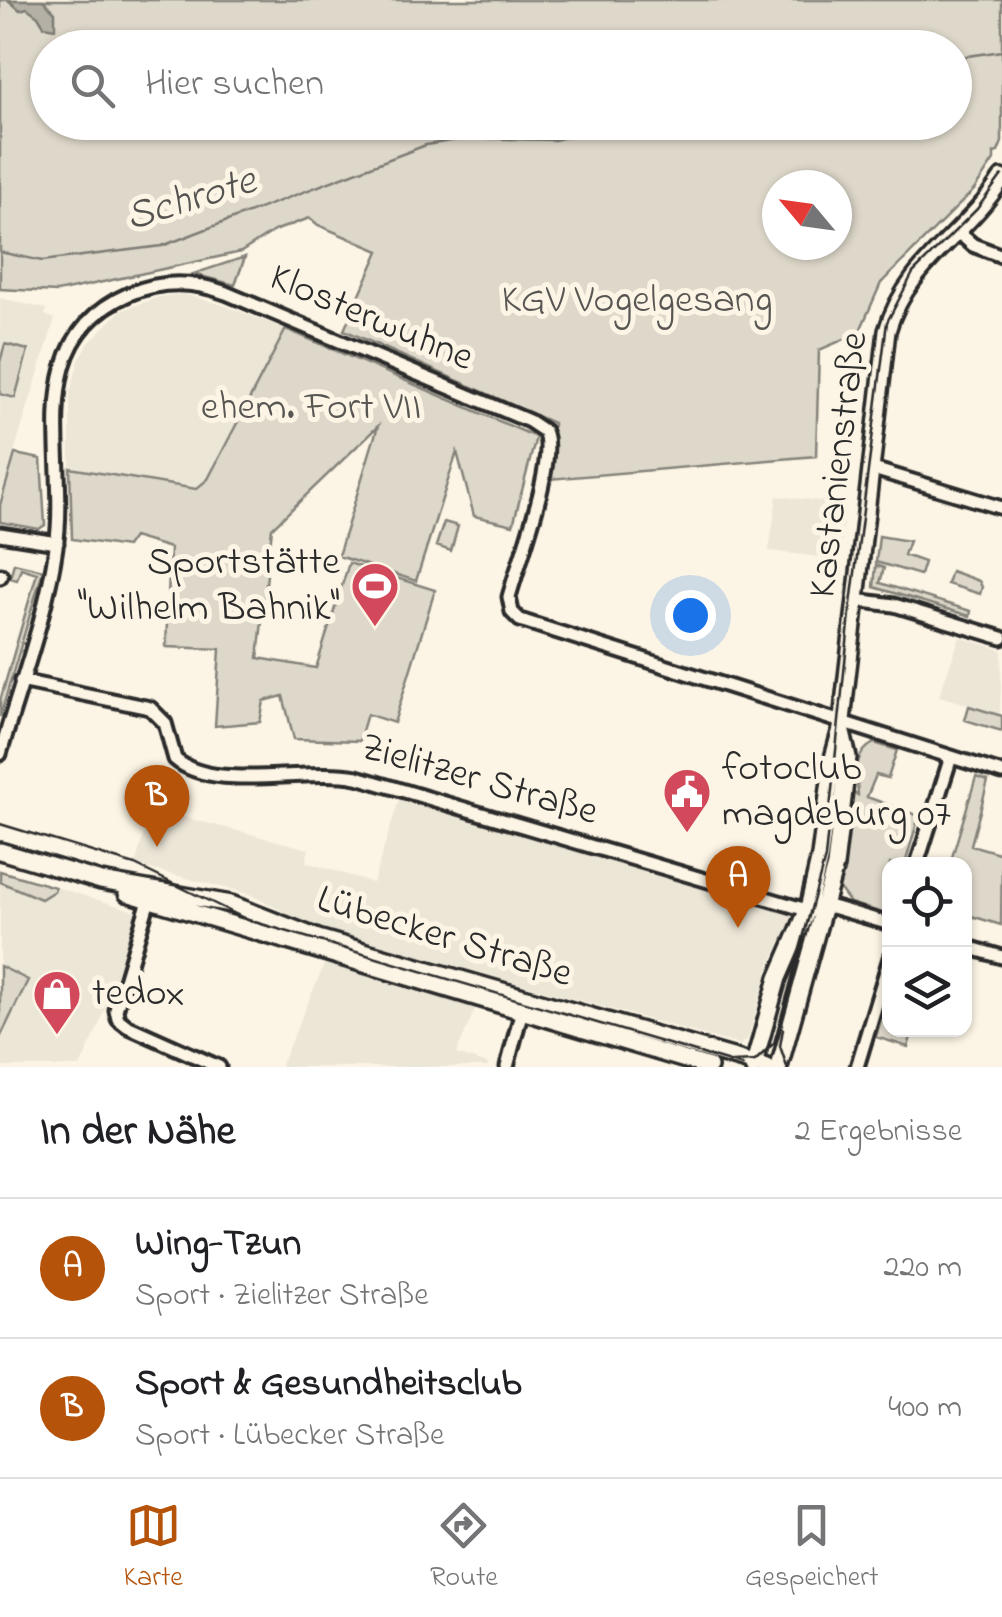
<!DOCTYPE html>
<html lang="de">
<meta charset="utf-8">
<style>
body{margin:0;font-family:"Indie Flower",sans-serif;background:#f2f2f2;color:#202124}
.controls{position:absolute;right:30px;bottom:30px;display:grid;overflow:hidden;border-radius:20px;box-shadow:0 2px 8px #0004}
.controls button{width:90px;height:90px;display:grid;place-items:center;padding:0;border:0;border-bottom:2px solid #e0e0e0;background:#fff;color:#202124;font:50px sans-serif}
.compass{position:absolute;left:762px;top:170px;width:90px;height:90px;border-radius:50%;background:#fff;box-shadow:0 2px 8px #0004;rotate:299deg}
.you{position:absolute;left:690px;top:615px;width:35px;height:35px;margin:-25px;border:8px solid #fff;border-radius:50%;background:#1a73e8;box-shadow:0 0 0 15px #1a73e833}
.badge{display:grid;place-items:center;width:65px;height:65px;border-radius:50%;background:#b45309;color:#fff;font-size:32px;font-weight:700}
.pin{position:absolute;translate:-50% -82px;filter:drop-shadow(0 2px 5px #0008)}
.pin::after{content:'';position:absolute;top:52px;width:35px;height:30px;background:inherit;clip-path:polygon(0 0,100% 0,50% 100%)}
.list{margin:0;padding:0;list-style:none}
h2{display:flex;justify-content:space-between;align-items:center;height:130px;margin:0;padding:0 40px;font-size:42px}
h2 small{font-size:32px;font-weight:400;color:#757577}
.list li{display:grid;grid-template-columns:65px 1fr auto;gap:30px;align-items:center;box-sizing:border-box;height:140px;padding:0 40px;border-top:2px solid #e0e0e0}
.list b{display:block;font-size:38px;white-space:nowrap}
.list p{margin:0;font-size:32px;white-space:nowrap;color:#757577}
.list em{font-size:32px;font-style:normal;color:#757577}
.icon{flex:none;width:55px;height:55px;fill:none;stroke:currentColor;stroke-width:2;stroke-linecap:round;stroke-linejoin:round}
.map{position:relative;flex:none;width:1002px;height:1067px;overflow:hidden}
.search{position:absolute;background:#fff;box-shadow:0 2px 8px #0004;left:30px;right:30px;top:30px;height:110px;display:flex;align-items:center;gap:25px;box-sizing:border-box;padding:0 35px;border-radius:55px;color:#757577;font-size:38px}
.sheet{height:410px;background:#fff}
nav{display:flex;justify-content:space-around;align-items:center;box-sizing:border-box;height:140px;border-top:2px solid #e0e0e0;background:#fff;font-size:28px;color:#757577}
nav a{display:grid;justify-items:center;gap:5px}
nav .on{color:#b45309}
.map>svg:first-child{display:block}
.built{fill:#ece6d7}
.green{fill:#ded8ca;stroke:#84827a;stroke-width:2.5;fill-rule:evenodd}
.water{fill:#b4b0a5;stroke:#7d7b74;stroke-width:2.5}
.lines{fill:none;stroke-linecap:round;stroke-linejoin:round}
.stream{stroke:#7d7b74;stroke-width:2.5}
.street-casing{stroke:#2b2b2b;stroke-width:19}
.secondary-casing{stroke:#2b2b2b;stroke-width:22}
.street{stroke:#fcf5e5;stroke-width:11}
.secondary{stroke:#fcf5e5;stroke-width:15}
.tram{stroke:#2b2b2b;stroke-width:2.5}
.labels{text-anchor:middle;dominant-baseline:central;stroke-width:10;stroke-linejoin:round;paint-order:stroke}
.park-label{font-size:40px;fill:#585653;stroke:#fcf5e5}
.street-label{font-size:40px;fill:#2b2b2b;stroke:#fcf5e5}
.poi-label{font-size:40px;fill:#2b2b2b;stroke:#fcf5e5;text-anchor:start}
.water-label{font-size:42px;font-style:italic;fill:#545350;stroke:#fcf5e5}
</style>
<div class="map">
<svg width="1002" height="1067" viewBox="0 0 1002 1067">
<rect width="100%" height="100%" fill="#fcf5e5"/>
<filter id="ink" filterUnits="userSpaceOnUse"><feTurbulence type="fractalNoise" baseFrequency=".01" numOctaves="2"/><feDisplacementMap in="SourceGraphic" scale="20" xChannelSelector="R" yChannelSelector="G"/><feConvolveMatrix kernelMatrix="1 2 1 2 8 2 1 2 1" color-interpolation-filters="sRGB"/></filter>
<g filter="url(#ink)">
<path class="built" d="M184,294l36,10 66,25 -78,150 -12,10 -126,-21v-75l9,-33 9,-16 32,-33 39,-14z
M0,298l47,11 -2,6 10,4 -55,179z
M777,496l69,8 -7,55 -70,-8z
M960,637l42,13 -2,64 -61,-18z
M401,793l395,118 -27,55 -21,73 -8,6 -405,-113 -35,-12 -51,-26 -114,-29 16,-56 158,40 -3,13 67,21z
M0,870l138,42 -40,116 -18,39h-80v-29l27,-58 -27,-14z
M325,963l152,41 -21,50 32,10v3h-208z"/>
<path class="green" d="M0,0h1002v142l-4,10 -4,1v7l-20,30 -93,93 -22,50 -40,17 -3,106 -266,23 3,-56 -209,-93 35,-79 -61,-26 -8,-7 -36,13 -33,21 -184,40 -57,-3zM48,48h906v74h-906zM777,185h60v60h-60z
M245,257l-10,28 -42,-11z
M286,329l250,108 -23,88 -39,-9 -17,-64 -41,129 -78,-25 40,-130 -106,102 -14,130 58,10 33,-105 86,27 -41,133 -27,-9 -8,27 -65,-2 -11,-43 -19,5 -4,21 -45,4 5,-77 -54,-2 4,-99 -37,-11 -7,10 -54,-8 -2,-71 126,21 12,-10z
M5,344l23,6 -13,48 -15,-4v-32z
M15,454l26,5 4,66 -6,4 -39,-7v-17z
M444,522l14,4 -7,25 -15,-5z
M879,536l30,5 -5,14 20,7 -4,13 -44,-13z
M14,563l29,7 -43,147v-16l37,-128 -16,-5 -4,12 -7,-2z
M876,565l8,3 -4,15 91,28 -1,5 -96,-29z
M951,571l28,10 3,6 -2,7 -33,-10z
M969,706l33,10v15l-37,-11z
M874,743l23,7 -9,28 -12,-3 -9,22 52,19 -14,48h-15l-1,51 -39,-12 -11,-15 11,-108 3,13 5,2c-1,-19 -6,-41 16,-52z
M976,777l12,4 -17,64 31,9 -1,71 -36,-11 -1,-50h-14z
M0,871l55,16 -1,4 -13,8 -41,-17z
M0,966l28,14 -28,58z
M882,1016l7,2 1,12h23l-5,17 -32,-10z"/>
<path class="water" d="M8,0h35l12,12v16l-11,-2 -6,-10 -11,-8 -7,2z"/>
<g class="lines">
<path class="stream" d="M954,58l48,-7
M0,252l42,9 120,-15 264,-101 42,-7 86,2 74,-18"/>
<g class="street-casing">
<path id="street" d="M958,232l15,13 29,11
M870,468l132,40
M0,534l57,9
M0,577l1,-2
M855,600l39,5 108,33
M21,681l129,27 15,15 10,36c38,34 132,8 182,18l446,132 29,-2 58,17
M0,754c20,-68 46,-137 56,-207 14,-89 -35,-206 73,-253 32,-14 65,-13 97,-1l303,128 15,10c14,28 -26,132 -35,166l3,15 8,8 482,153
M917,864l34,-107
M149,900l-33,110 2,9 9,7 92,41
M964,946l38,11
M507,1067l15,-57
M857,1067l33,-109"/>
</g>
<g class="secondary-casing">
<path id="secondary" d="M0,851l101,30 130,23 87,34 449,129
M127,893l582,174
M753,1067l25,-89 30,-69 12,-53 13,-98 8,-29 46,-398c20,-69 79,-95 115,-153
M779,1067l56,-201 13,-109 -7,-28"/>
</g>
<use href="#street" class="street"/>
<use href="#secondary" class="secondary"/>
<path class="tram" d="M0,824l135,41 113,55 495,146
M783,1029l-3,17 7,21
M732,1062l23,-1 19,-18 51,-185 26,-254 36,-282 26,-49 64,-64 25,-34"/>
</g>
</g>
<defs>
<g id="stadium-pin" transform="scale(2.5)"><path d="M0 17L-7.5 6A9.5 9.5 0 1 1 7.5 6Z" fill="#d1495b" stroke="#fcf5e5"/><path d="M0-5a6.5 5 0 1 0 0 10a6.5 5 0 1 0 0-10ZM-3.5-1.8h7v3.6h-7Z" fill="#fff"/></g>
<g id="civic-pin" transform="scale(2.5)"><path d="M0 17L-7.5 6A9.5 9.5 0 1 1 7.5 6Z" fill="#d1495b" stroke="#fcf5e5"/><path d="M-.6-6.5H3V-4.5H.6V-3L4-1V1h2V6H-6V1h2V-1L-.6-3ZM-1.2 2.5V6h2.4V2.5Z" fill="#fff"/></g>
<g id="shop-pin" transform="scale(2.5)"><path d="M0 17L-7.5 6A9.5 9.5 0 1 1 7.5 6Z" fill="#d1495b" stroke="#fcf5e5"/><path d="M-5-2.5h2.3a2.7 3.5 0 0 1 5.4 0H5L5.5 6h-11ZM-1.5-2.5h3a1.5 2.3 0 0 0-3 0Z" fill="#fff"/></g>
</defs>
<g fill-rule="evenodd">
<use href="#stadium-pin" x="375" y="586"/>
<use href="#civic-pin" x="687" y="792"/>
<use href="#shop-pin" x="57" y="994"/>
</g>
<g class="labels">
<g class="park-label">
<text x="637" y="301">KGV Vogelgesang</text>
<text x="311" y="408">ehem. Fort VII</text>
</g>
<g class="street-label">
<text transform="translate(371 319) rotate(23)">Klosterwuhne</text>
<text transform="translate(840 465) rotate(-83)">Kastanienstraße</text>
<text transform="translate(479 781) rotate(16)">Zielitzer Straße</text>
<text transform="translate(444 938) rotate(17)">Lübecker Straße</text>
</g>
<g class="poi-label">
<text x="340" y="563" text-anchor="end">Sportstätte<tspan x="340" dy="46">"Wilhelm Bahnik"</tspan></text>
<text x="722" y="769">fotoclub<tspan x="722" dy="46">magdeburg 07</tspan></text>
<text x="92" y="994">tedox</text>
</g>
<g class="water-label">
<text transform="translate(191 200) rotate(-17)">Schrote</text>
</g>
</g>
</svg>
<div class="controls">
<button><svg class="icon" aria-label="locate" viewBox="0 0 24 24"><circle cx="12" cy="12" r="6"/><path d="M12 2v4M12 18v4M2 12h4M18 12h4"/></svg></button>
<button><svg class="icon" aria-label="layers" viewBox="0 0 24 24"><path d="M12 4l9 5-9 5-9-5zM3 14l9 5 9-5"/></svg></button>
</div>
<svg class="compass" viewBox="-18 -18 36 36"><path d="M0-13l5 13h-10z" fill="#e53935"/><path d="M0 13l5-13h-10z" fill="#757577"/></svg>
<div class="you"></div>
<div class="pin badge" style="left:738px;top:928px">A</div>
<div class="pin badge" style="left:157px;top:847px">B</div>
<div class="search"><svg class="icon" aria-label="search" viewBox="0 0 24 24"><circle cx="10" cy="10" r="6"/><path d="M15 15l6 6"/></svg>Hier suchen</div>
</div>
<section class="sheet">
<h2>In der Nähe<small>2 Ergebnisse</small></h2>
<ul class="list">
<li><span class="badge">A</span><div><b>Wing-Tzun</b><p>Sport · Zielitzer Straße</p></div><em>220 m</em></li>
<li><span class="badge">B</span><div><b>Sport &amp; Gesundheitsclub</b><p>Sport · Lübecker Straße</p></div><em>400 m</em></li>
</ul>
</section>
<nav>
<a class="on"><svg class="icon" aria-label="map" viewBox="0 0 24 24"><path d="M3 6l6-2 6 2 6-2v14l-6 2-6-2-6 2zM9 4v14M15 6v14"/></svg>Karte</a>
<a><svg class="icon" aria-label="directions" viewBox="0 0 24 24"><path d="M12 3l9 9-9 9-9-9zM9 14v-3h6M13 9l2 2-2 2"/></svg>Route</a>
<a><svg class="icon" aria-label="saved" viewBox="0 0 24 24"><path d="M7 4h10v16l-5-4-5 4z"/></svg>Gespeichert</a>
</nav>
